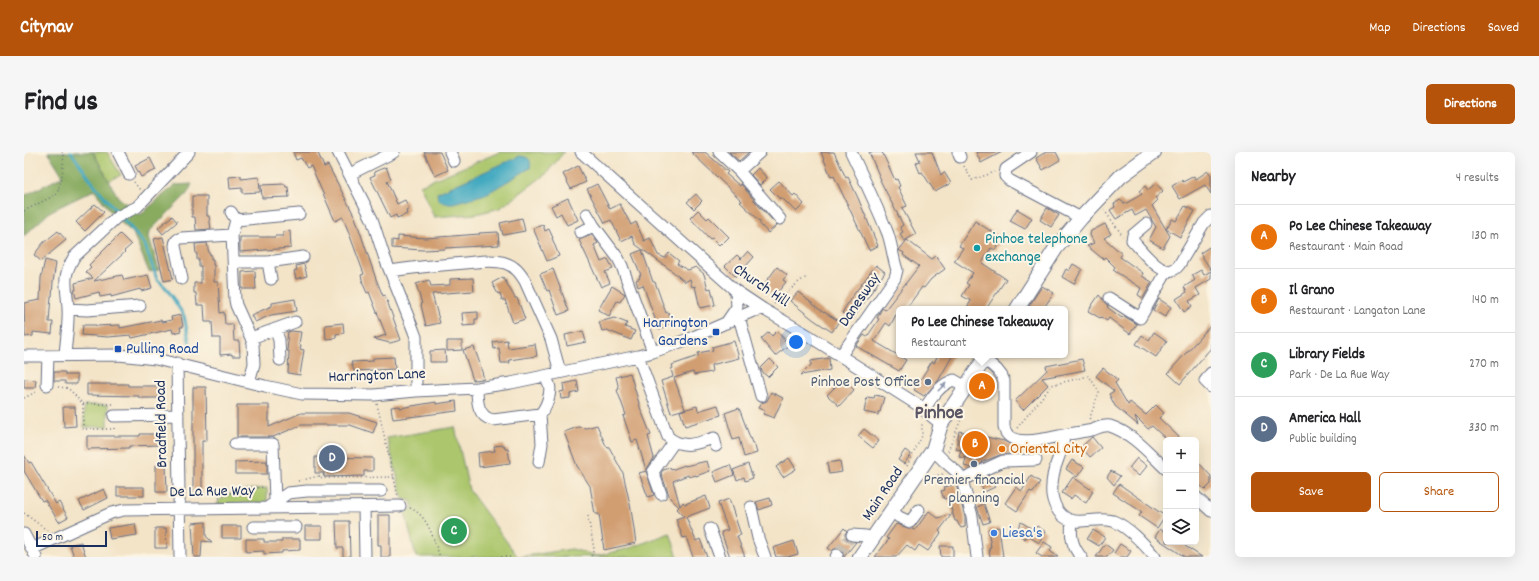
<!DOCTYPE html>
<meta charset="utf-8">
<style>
body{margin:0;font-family:Dekko,sans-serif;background:#f6f6f6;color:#202124}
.controls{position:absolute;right:12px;bottom:12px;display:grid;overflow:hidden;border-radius:6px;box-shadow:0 4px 16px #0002}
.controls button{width:36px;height:36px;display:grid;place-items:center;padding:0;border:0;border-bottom:1px solid #e0e0e0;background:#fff;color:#202124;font:20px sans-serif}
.scale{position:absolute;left:12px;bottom:10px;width:71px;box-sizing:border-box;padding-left:4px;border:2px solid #1b2f5e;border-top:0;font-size:11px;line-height:14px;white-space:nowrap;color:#1b2f5e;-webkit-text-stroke:3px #fcf5e5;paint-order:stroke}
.you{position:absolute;left:772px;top:190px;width:14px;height:14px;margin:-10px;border:3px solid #fff;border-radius:50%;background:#1a73e8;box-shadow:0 0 0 6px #1a73e833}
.badge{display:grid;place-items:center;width:26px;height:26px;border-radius:50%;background:#b45309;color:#fff;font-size:13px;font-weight:700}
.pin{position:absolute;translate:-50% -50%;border:2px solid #fff;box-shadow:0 1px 4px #0006}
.popup{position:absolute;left:872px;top:154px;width:172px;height:52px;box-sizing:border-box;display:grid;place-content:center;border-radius:6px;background:#fff;filter:drop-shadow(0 1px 3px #0005);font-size:13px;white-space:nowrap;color:#757577}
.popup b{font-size:15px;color:#202124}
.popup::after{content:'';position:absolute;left:50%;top:100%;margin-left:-8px;border:8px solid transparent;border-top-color:#fff}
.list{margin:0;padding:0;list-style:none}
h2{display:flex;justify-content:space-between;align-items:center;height:52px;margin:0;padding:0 16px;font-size:17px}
h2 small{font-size:13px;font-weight:400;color:#757577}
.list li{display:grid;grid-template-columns:26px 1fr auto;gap:12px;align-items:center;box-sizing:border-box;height:64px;padding:0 16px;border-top:1px solid #e0e0e0}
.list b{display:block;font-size:15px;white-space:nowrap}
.list p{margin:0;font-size:13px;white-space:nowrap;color:#757577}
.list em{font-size:13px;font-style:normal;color:#757577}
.actions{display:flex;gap:8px;padding:12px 16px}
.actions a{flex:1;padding:9px 0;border:1px solid #b45309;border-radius:6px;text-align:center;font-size:14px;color:#b45309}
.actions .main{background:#b45309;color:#fff}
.icon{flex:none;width:22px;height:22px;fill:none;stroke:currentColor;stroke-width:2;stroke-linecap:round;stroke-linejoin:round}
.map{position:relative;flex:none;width:1187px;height:405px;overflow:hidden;border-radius:6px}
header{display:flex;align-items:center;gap:24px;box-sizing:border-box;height:56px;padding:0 20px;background:#b45309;color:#fff}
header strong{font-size:19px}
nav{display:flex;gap:22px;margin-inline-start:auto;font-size:14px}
.intro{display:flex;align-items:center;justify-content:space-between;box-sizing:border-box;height:96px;padding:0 24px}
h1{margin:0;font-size:28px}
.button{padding:10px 18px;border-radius:6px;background:#b45309;color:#fff;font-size:14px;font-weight:700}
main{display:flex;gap:24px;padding:0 24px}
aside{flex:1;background:#fff;border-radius:6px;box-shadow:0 4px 16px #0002}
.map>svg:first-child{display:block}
.green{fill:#abc66c;stroke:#637a65}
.forest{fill:#88ab60;stroke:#526d5f}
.water{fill:#40a8c0;stroke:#2e6c8f}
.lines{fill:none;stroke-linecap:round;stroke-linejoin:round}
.stream{stroke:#40a8c0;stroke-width:3}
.building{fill:#d19e72}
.minor-tunnel{stroke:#c8c0b3;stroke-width:11;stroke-dasharray:11 5.5;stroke-linecap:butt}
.minor-casing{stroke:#676e83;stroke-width:13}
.major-casing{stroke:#676e83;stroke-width:16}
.path{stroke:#676e83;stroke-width:1.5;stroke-dasharray:1 3;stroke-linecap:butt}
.minor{stroke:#fff;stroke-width:11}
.major{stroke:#fff;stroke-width:14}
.oneway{fill:#8d97ae}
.culture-dot{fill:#0f9aa8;stroke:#fcf5e5;stroke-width:1.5}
.transit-dot{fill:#1a4fb4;stroke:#fcf5e5;stroke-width:1.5}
.service-dot{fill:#5c6f8a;stroke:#fcf5e5;stroke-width:1.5}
.food-dot{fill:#e8710a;stroke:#fcf5e5;stroke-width:1.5}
.shop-dot{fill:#3f7fe0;stroke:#fcf5e5;stroke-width:1.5}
.labels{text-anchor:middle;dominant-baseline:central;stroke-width:4;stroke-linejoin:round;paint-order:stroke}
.culture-label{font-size:16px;fill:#0d838f;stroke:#fcf5e5;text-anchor:start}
.street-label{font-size:16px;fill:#1b2f5e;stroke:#fcf5e5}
.transit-label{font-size:16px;fill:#164399;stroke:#fcf5e5;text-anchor:end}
.service-label{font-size:16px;fill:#4e5e75;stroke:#fcf5e5;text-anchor:end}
.food-label{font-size:16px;fill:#c56008;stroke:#fcf5e5;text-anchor:start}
.shop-label{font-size:16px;fill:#366cbe;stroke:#fcf5e5;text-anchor:start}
.district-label{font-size:20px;font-weight:bold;fill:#5b5665;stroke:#fcf5e5}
</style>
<header>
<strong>Citynav</strong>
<nav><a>Map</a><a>Directions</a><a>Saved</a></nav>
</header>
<div class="intro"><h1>Find us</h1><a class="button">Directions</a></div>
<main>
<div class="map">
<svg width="1187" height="405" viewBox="0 0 1187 405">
<rect width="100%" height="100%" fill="#fcf5e5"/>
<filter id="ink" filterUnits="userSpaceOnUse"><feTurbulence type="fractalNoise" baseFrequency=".025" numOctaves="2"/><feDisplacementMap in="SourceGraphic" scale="8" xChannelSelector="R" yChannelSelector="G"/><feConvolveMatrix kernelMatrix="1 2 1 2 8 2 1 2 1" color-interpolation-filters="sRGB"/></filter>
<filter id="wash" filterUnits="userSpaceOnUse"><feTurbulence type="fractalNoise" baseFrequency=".012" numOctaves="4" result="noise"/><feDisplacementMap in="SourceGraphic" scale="16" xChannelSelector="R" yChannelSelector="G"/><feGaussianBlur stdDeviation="0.9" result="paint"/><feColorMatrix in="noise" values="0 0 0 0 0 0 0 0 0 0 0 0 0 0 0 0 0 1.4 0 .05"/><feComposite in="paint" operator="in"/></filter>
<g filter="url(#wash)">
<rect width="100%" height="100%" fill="#f3e4c8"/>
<path class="green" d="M69,0h14l14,23 -12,6z
M476,0h64l-18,22 -46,34 -24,6 -42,3 -14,-32z
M60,253h24v22h-24z
M431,275l14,63 49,67 54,-8 25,7 33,-8 40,-15 8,24h-262l-11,-45 8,-4 -2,-7 -8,-2 -16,-61z
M243,336v13l-3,2 -47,1c7,-14 37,-15 50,-16z"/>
<path class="forest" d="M24,0h45l25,45 22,18 35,-30 17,-1 -5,10 -37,37 -1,6 10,33 -10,2 -16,-39 -16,-14 -23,-29 -43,21 -27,25v-40l39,-20z"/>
<path class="water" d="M496,4c8,1 12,3 10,12l-44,26 -33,9h-9l-6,-4 -1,-6z"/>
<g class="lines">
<path class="stream" d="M47,0l22,31 52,62 12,34 10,10 17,27 7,34"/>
</g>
<g id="blocks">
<path class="building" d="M269,0h28l-3,1 6,14 4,-2 27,52 21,62 7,17 2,-1 16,45 -11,3 -16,-4 12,-4 -17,-43 -2,1 -4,-9 -2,-9 3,-1 -21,-57 -8,4 -24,-55 -4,2 -6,-10 -5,2z
M400,0h16l8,18 -13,6z
M667,0h14l23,20 -2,2 14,12 1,-2 18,22 18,19 -9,8 -9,-10 2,-1 -21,-20 2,-1z
M705,0h20l-10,9z
M797,0h13l12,26 2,-1 10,21 20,48 -9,4 -35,-74 -3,1z
M845,0h13l13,28 2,-1 3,7 -2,1 9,19 -5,2 14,26 -12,7 -4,-7 3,-2 -3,-5 3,-2 -23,-45h1z
M892,0h16l9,23 3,-3 7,11 -16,9 -13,-20 -2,1 -4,-10 4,-2z
M952,0h26l-21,11z
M1022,0h10l4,8 -17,10 -7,-12z
M126,6l6,12 -15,7 -6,-11z
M554,14l8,16 -15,7 -8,-15z
M362,15l5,12 -4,2 10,23 8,-4 4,9 -3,2 1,3 -10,4 -1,-3 -6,3 -20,-41 5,-2 -1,-3z
M734,16l9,10 -7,7 -9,-10z
M1184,19l3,4v19l-6,-9 -25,14 -8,-13 10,-6 1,2 11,-6 2,3z
M217,24v3l18,-2 1,15 -18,1v-5l-12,1 -1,-12z
M755,29l14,15 2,-2 9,10 -8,8 -15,-15 -1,2 -10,-10z
M1132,31l7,8 -8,7 3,2 -6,6 18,30 -7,12 -14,-8 7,-13 -10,-17 -11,6 -3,-6 -16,9 -6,-9 5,-3 -1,-3 6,-4 5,4 17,-10 -3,-3 6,-5 3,4z
M261,32l1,3h2l1,10 -27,1 -1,-13z
M573,32l13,25 10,-5 11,21 5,-3 8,19 6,-3 8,17 7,3 4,-5 10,8 -2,3 11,6 8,-3 8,7 4,15 3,-1 4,17 -15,3 -5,-22 -3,1 -2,-8 -5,3 -13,-11 -37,-27 -3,-8 -11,5 -10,-21 -6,3 -18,-34z
M672,42l6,7 -8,8 -7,-7z
M168,44h15v20h2l2,13 -15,1 -1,-13h-3z
M544,46l10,22 -11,5 -6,-12 -5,3 -5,-10z
M71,52l9,8 -19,19 -9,-9z
M1161,54l10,5 -15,26 -14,-8 6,-10 4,2z
M1023,56l12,7 -8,12 -11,-7z
M993,57l15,9 -7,11 -15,-8z
M674,58l9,9 2,-2 20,20 -7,7 -1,-1 -2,2 -7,-7 -2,1 -20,-21z
M148,64l5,6 -14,12 -5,-6z
M498,66l3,13 -22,4 -3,-12z
M951,69l28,18 -8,11 -4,-2 -9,15 24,16 -20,30h-20l5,-8 -9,-5 7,-11 -3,-2 7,-10 -19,-12 9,-13 -4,-2z
M1081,72l6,10 -7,4 18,16 -2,3 23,16 -1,3 10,6 -9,16 -5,-3 3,-7 -28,-18 2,-3 -10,-10 -2,2 -16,-13 7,-3 -4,-8 1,-4z
M519,73l2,6 4,-2 4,9h-1l7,18 -12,5 -14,-33z
M34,79l8,9 -25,21 -7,-6 9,-12z
M266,79l1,17 -51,4v-15h35v-1h8v-4z
M474,80l1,13 -54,3v1l-22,1 -31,-2v-8l6,1v-5l27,2 55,-4 -1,-1z
M96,82l11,11 -7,6 1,1 -31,29 28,-6 2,5 24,-5 4,13 -11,3 -1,-2 -29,8v-2l-11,2 -1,-5 -23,6 -2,-8h2l-1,-7 18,-5 -7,-6 5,-5 -2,-2z
M568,83l6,8 -4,2 7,17 7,-3 5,10 -8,3 5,11 -9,4 -22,-47z
M139,85l10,42 -9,2 -10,-42z
M883,88l25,19 4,-3 9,13 -14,10 -7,9 -2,-1 -16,22h-7l-9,17 -4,-3 -12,18 32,19 -7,11 -43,-25 8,-11 3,2 12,-18 -2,-1 5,-10 3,2 34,-44 -16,-11 1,-2 -5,-3z
M183,91l2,11h2v5h2v6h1v17h4l2,31 4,-1 1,12h8l1,17h5l1,15h-8v-2l-12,1v-17h-7l-1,-16h-7l-1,-17h-7l-1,-12h-2v-10h7v-17h-2v-6h-2v-6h-1l-1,-10z
M1187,94v24l-11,-17z
M618,98l11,32h2l11,31 2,-1 4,11 -6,2 1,2 -8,3 -16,-45 -5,2 -2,-7 4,-2 -1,-2 2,-1 -9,-21z
M724,99l6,6 -18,20 -11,-11 12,-11 4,4z
M21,108l11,3 -3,19 -1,14h-1l-2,26h4l-1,12 -19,-2v4l-8,1 -1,-34 16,-3 1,-22z
M280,112l3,12 -11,3 -2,-8 3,-1 -1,-4z
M1049,112l9,5 -8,15 -12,-7 4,-8 3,2z
M852,113l9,7 -32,47 -11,-6 9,-15z
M753,115l10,8 -4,5 3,2 -9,11 -2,-2 -3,3 -9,-8z
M529,117l16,42 -11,4 -9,-25 -2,1 -7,-17z
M1177,118l3,5 7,-4v8l-15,9 4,7 -11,6 3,5 -8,6 -8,-13 11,-7 -3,-5 11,-7 -3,-5z
M231,119l1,18h-14v-17z
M479,125l12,21h2l8,21 -12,4 -8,-23h-3l-2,-7 -2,1 -6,-11z
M449,126l1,13 -42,3 8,29 -14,3 -5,-21 1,-1 -6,-20 13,-4 2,6 19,-1v-6z
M588,134l13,8 -5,8 -3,-1 -8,15 -11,-6z
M1018,134l12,7 -11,16h-8l-6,-3z
M774,140l26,21v-1l15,9 -7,11 -18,-12 -24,-19z
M1075,143l9,11 -1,1 15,11 2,-2 13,8 -7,10 -21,-16 -2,3 -6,-4 -1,1 -12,-7z
M271,147l2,12 -26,4 -16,7 -4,-7 21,-9v-3z
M1135,147l12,8 -6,10 -12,-7z
M454,160v7h-3v6l-12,1 -1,-13z
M157,163l2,12h-3l1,4 -8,2 -1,-4 -40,9 -1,-3 -23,2 -26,-2 1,-10h13v1l24,-1v3l41,-8 1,2 10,-2 -1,-3z
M590,166l13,5 -2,4 10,4 -4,9 -24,-10 -5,1 -3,-9z
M319,171l1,10 -8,1v4l-10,1 -1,-14z
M1187,173v23l-31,36 -12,-11z
M267,179l10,1 -2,12 2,1 -1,4 4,1 -4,25 -12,-2 1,-22h-2l1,-11 -1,-1 1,-7z
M559,179l3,11 -19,4 -2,-11z
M753,179l12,14 -14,11 -14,-17 8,-7 3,4z
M1130,180l13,9 -11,16 -20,-13 6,-9 7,5z
M483,188l1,8 27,-4 2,12 -28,4 1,3h-9l-2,-15 -5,1 -1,-7z
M423,189h15v9l-15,1z
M710,189l5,17 -28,7 1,7 -18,3 -1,-3 -19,6 11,31 -14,4 -10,-32 12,-4 -2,-8 2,-1 -1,-3 26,-9v-3l15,-3 -1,-3z
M450,195l5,14 5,18 -11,1 -10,-30z
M421,198l1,12h-16v-11z
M914,203h15l-15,26 -14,15 -10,-6 18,-29 2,2z
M370,205l1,12 -41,2 -3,-9 22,-1v-3z
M805,206l1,12 -29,5 10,-10v-4z
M746,207l8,8 -10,10 -6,-5 -1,-4z
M1058,207l3,11 -43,8 6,7 -25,25 -8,-9 32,-31 -1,-4z
M1079,216l15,12 -3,3 13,22 2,-3 16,13 10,-10 8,8 -5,5 23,22h-15l-15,-14 -4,3 -13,-13 3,9 -23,-19 -6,-12 5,-3 -18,-15z
M30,220h11v3h12v9h-12v-3h-11z
M606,221l11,37 10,25 -3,1 6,22 -8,12 -9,-30 -5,2 -4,-12 -5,-14 3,-1 -9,-25 2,-1 -3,-12z
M958,226l9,6 -8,10 -8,-6z
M0,227l12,1 -1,8h-11z
M819,227l11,11 -15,16 -12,-11z
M553,229l2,11 -9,2v4l-9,1 -1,-7 4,-1 -1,-7z
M63,232h41v2h30v12h-19v-2l-52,-1z
M169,235h13l1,54h-5v55h-9z
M747,240l12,6 -9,20 -11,-4 2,-3 -7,-3 3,-5 6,-2z
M851,243l9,2 -4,15h-2v3l-14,-3 3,-15 7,1z
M432,249l1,10 -64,8 -2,-12 9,-1v2l36,-6v2z
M213,253h32v22l32,-14h48l28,9 -4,11 -23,-8h-49l-28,12h-36z
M694,253l3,10 -36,11 -5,-15 17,-5 1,5z
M39,255h12l1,19 -12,1z
M715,256l13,35h2l3,10 -13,4 -5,-19 -6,2 -8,-27z
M573,273l9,21 3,1 14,26 8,36 5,34 -32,7 -5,-36h-4l-5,-28 -13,-20 -13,-34 14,-5 8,1z
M840,277l15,12 -6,7 -15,-12z
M935,279l45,10 8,4 -2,9 -10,1 -18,7 1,1 -11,5 -8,-2 2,-8 -7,-1 2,-7 -5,-1z
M116,282h19v11l-30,1v2l-42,1v-13h53z
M1068,285l9,11 -11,9 -9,-10z
M480,293l1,4h3l2,14 -31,4 -1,-14 17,-2 -1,-5z
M881,298l6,4 -7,10 -6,-4z
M0,303l5,8 2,-1 25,42 3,-2 9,15 -9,5 -14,-22 -3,1 -18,-30z
M291,305l58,1v13h-9v5l-40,1v-4h-9z
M765,306l7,11 -13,8 -7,-10z
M1113,306l10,8 -8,10 -10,-8z
M1048,308l12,7 -7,10 -11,-8z
M1172,308l15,16v8l-6,6 -9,-9z
M243,309v13h-32v-12z
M683,309l3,10 -14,5v-1l-7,2 -1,-2 -15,6 7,25 3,-4 2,2 21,-8 4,12 -24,9 10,24 4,-2 7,18h-14l-7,-20 -3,1 -7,-19 8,-3 -7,-7 2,-2 -9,-9 -9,-25 2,-3 7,-2 1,2 14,-5v1z
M816,309l2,11 -13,2 -2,-11z
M724,312l5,14 -8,3 -1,-4 -7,3 -4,-10z
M132,313h10l1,27h-11z
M706,313l4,10 -17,7 -4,-10z
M622,319l8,24 -6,2 -9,-24z
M1087,319l9,5 -6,9 -7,-8z
M965,323l6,12 -11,5 -5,-12z
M1007,324l9,6 -7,11 -3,-2 -13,20 -12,-8 11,-16 6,4z
M1049,325l20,14 -7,12 -12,-8 -3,4 -9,-6z
M932,332l9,33v10l-4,1 -2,-3 -2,-4h-2l-7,-23 -4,1 -3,-8 4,-1 -1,-3z
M1095,332l46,32 -8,12 -18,-12 3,-4 -29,-19z
M93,335h27v9h-27z
M80,337l4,9 -24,12 -5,-9z
M746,346l2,7 -13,5 -3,-8z
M705,347l12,36 -4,1 8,21h-15l-9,-25 7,-2 -10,-27z
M960,352l6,18 -7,2 -6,-17z
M905,359l9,7 14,-4 -13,17 2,2 -13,18 -9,-6 -4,6 -8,-6 -11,12h-21l14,-18 -3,-1 10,-14 19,6z
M354,363h12v42h-9v-12h-3z
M312,369h13l1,36h-7v-9h-6z
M182,370v14l6,6 -10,-1 -1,16h-7l-2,-34z
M997,370l13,8 3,-4 9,6 -7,11 -12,-8 -2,4 -10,-7z
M111,372l2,11 -27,4 -2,-11z
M198,374h19v12h-19z
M281,374h17v13h-17z
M975,375l4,30h-13l-1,-10h2l-3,-18z
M131,376h11l1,20h-12z
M820,376l3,3 -2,3 1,4 2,3 8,1 -12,15 -1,-5 -3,-3 -4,-1 -4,3 -4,-3z
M1136,377l6,4v9h22l-3,4 17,11h-17l-30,-20z
M1069,378l12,7 -6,9 -12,-7z
M222,387h18v3h18v-3h18v11l-18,1v2l-18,1v-3l-18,1z
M770,389l4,13 -10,3h-12l-3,-9z
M57,390l5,15h-12l-4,-12z
M1020,390l8,5 -2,4 8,6h-16l-6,-4z
M1081,392l8,6 -6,7h-11z
M1096,392l11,7 -4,6h-7l-6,-4z
M916,394h13v11h-12z"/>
</g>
</g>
<g filter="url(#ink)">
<use href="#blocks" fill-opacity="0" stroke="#676e83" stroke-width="1"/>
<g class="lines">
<path class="minor-tunnel" d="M813,403l15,-20"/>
<g class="minor-casing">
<path id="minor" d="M94,0l11,22
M314,0l34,67 12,37 29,73 3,8v54
M426,0l4,9
M557,0l155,139 27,18 43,25 112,71 23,19
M695,0l20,19 41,48
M934,0l2,5
M1007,0l-25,17 -1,7 4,4 72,38
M715,19l21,-19
M326,22l44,-22
M207,60l5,8 -4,15 3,65 1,5 15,33 2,6 1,20 -5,18
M212,68l63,-6
M1122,72l-13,11 -1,5c10,10 33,44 47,25l25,-42 7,-7
M570,74l24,32 4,8 31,86
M556,80l14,-6 -7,-12
M210,110h34l35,-5
M244,110l3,17
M367,119c24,-4 49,-6 74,-8 12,-1 28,-4 40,0 10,3 15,10 20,18l26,58 9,33
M158,127l-7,-33c0,-5 2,-7 6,-8l51,-3
M1085,146l31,20 27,-47
M44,157l19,1 53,-4
M715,165l22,79
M702,171l11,-16 -1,-16
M251,177l4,11 1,20
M227,186l44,-16
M41,203c1,-15 4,-31 3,-47 -1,-23 -7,-29 6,-51l43,-40 20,-10 52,-55
M817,203l54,-77 2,-8c-4,-12 -5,-24 -9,-36 -11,-28 -24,-55 -37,-82
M0,204l95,-1 37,4 109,27 37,8 72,1 42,-4 61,-3 34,-5 127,-27 15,-4 38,-14 62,-27 10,-2
M614,204l30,81c16,13 29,6 46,1l2,8
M960,208c9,5 17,12 20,21v46c4,23 45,11 60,8 9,-2 19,-3 28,-5 6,-2 11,-5 18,-4 22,7 39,27 56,43
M153,211l3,194
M1187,221l-6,8 6,6
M23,233l1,-29
M453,236c0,14 1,29 16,32l47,-6
M900,257c8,-11 16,-25 30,-29l12,7
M90,264l64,-1
M1040,283c0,10 -3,15 -6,24 -4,10 -7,24 -6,36 1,6 3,12 7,17 14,18 36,3 54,9 16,6 31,23 42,36
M211,292h38l2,57
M909,298l11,11 13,11 5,8 10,36 5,41
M515,310l3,-18 -2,-30c6,-6 12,-21 9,-30 -1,-3 -4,-6 -5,-8
M938,328l41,-19 33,-1
M637,342l-8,-22 21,-30
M1172,345l15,14
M340,355l1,50
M727,355l7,31 7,19
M243,356l21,-15 19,-2h74
M868,359l7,6 11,5 9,-12
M1048,369c-2,15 0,25 9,36
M229,375h43
M686,377l10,28
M0,382l12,23
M828,383l14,1 6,4
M8,397l79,-36 13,-3 276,-4
M812,405l1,-2"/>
</g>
<g class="major-casing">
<path id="major" d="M993,157l39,-61 25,-30 40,-42 33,-24
M836,405l73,-107 8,-26 46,-69"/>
</g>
<path class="path" d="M940,14l8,14 23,-8
M110,30l6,8
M1080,58l19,26
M0,59l33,-17 5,-17 2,-23 -2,-2
M750,152l26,-23 7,-4
M34,235l10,1 15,16v25h31v-4
M0,246l14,-7
M59,252h30v2
M353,252l21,92
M993,276l35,-43 3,-1 34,-8 10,16 -10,28
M924,299l16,-39
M883,314l15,-30v-14
M295,324l5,-1
M906,325l13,-3
M274,329l21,-5 3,2 72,-1
M195,346l16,-7 30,-4
M386,356c19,8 23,31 30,49
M0,361l24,18
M564,364l6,33 -3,8
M469,405h18"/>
<use href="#minor" class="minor"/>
<use href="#major" class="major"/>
</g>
<defs><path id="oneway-solid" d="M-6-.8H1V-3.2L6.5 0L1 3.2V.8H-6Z"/></defs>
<use class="oneway" href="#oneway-solid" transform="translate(918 235) rotate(-45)"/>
</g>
<circle class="culture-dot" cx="953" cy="96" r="4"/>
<g class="transit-dot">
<rect x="688" y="176" width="8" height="8" rx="2"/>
<rect x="90" y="193" width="8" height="8" rx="2"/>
</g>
<g class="service-dot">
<circle cx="904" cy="230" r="4"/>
<circle cx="950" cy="312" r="4"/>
</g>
<circle class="food-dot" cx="978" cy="297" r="4"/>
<circle class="shop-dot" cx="970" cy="381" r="4"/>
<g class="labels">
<g class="culture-label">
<text x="961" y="87">Pinhoe telephone<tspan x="961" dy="18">exchange</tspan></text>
</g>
<g class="street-label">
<text transform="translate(737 134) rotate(34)">Church Hill</text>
<text transform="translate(836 148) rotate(-56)">Danesway</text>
<text transform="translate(353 224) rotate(-2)">Harrington Lane</text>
<text transform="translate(138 272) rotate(-91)">Bradfield Road</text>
<text transform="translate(188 340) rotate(-1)">De La Rue Way</text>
<text transform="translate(859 342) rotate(-56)">Main Road</text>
</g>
<g class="transit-label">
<text x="684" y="171">Harrington<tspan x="684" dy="18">Gardens</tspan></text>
<text x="102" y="197" text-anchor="start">Pulling Road</text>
</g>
<g class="service-label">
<text x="896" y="230">Pinhoe Post Office</text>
<text x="950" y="328" text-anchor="middle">Premier financial<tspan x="950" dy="18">planning</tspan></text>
</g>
<g class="food-label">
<text x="986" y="297">Oriental City</text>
</g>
<g class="shop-label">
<text x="978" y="381">Liesa's</text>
</g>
<g class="district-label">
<text x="915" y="262">Pinhoe</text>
</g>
</g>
</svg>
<div class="controls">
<button>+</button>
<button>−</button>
<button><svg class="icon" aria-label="layers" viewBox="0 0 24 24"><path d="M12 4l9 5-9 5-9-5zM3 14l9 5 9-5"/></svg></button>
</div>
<div class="scale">50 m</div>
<div class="you"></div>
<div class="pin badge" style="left:958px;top:234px;background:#e8710a">A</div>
<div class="popup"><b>Po Lee Chinese Takeaway</b>Restaurant</div>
<div class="pin badge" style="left:951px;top:292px;background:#e8710a">B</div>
<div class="pin badge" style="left:430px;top:379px;background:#2e9e5b">C</div>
<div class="pin badge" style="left:308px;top:306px;background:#5c6f8a">D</div>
</div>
<aside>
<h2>Nearby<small>4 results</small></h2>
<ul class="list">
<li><span class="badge" style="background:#e8710a">A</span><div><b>Po Lee Chinese Takeaway</b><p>Restaurant · Main Road</p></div><em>130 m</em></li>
<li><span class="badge" style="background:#e8710a">B</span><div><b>Il Grano</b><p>Restaurant · Langaton Lane</p></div><em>140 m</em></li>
<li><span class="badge" style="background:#2e9e5b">C</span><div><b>Library Fields</b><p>Park · De La Rue Way</p></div><em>270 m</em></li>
<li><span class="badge" style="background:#5c6f8a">D</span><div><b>America Hall</b><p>Public building</p></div><em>330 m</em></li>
</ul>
<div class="actions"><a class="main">Save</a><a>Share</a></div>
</aside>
</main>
